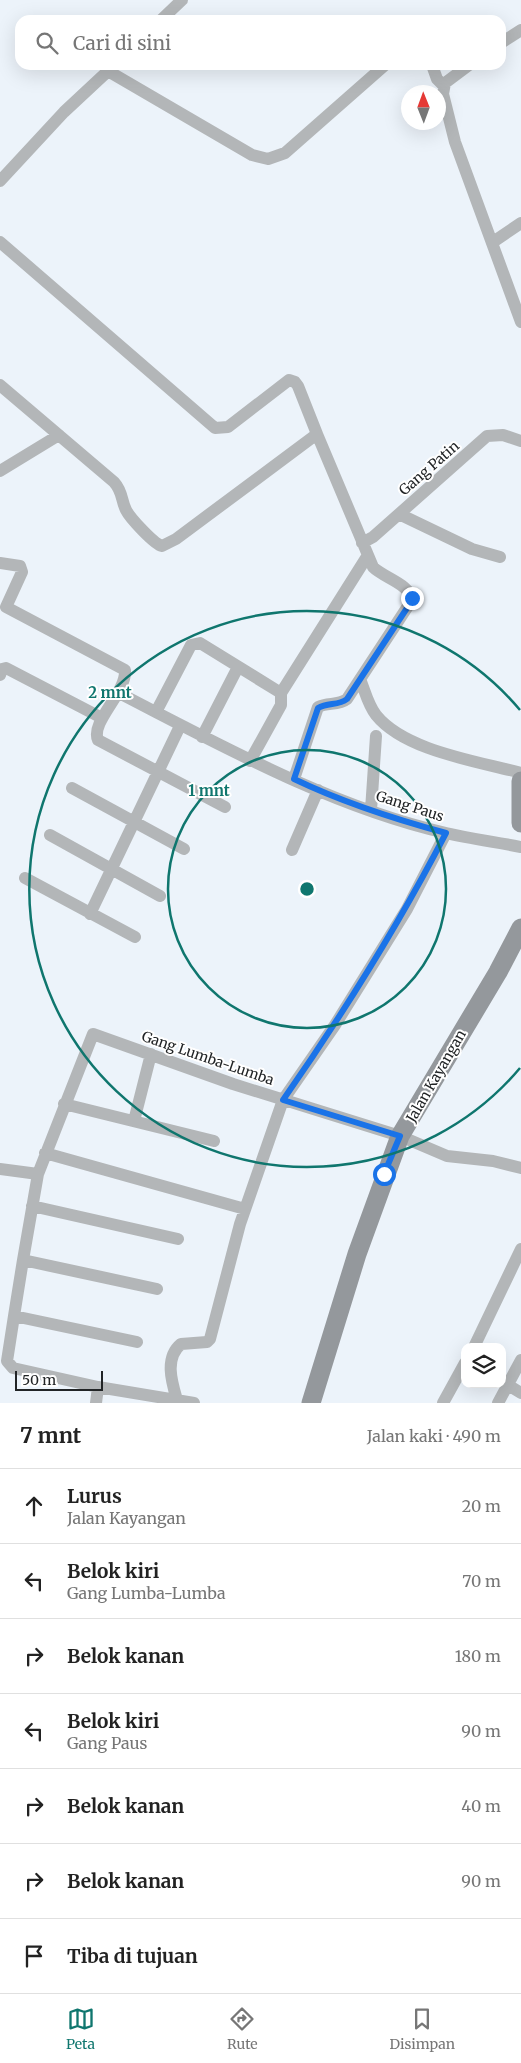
<!DOCTYPE html>
<html lang="id">
<meta charset="utf-8">
<style>
body{margin:0;font-family:Merriweather,serif;background:#f6f6f6;color:#222}
.controls{position:absolute;right:15px;bottom:15px;display:grid;overflow:hidden;border-radius:10px;box-shadow:0 5px 20px #0002}
.controls button{width:45px;height:45px;display:grid;place-items:center;padding:0;border:0;border-bottom:1px solid #e0e0e0;background:#fff;color:#222;font:25px sans-serif}
.compass{position:absolute;left:401px;top:85px;width:45px;height:45px;border-radius:50%;background:#fff;box-shadow:0 5px 20px #0002;rotate:359deg}
.scale{position:absolute;left:15px;bottom:12px;width:88px;box-sizing:border-box;padding-left:5px;border:2px solid #212426;border-top:0;font-size:14px;line-height:18px;white-space:nowrap;color:#212426;-webkit-text-stroke:4px #fff;paint-order:stroke}
.stop{position:absolute;width:15px;height:15px;margin:-11px;border:4px solid #1a73e8;border-radius:50%;background:#fff}
.stop.end{background:#1a73e8;border-color:#fff;box-shadow:0 1px 5px #0008}
.list{margin:0;padding:0;list-style:none}
h2{display:flex;justify-content:space-between;align-items:center;height:65px;margin:0;padding:0 20px;font-size:21px}
h2 small{font-size:16px;font-weight:400;color:#767676}
.list li{display:grid;grid-template-columns:32px 1fr auto;gap:15px;align-items:center;box-sizing:border-box;height:75px;padding:0 20px;border-top:1px solid #e0e0e0}
.list b{display:block;font-size:19px;white-space:nowrap}
.list p{margin:0;font-size:16px;white-space:nowrap;color:#767676}
.list em{font-size:16px;font-style:normal;color:#767676}
.icon{flex:none;width:28px;height:28px;fill:none;stroke:currentColor;stroke-width:2;stroke-linecap:round;stroke-linejoin:round}
.map{position:relative;flex:none;width:521px;height:1403px;overflow:hidden}
.search{position:absolute;background:#fff;box-shadow:0 5px 20px #0002;left:15px;right:15px;top:15px;height:55px;display:flex;align-items:center;gap:12px;box-sizing:border-box;padding:0 18px;border-radius:15px;color:#767676;font-size:19px}
.sheet{height:590px;background:#fff}
nav{display:flex;justify-content:space-around;align-items:center;box-sizing:border-box;height:70px;border-top:1px solid #e0e0e0;background:#fff;font-size:14px;color:#767676}
nav a{display:grid;justify-items:center;gap:2px}
nav .on{color:#0f766e}
.map>svg:first-child{display:block}
.lines{fill:none;stroke-linecap:round;stroke-linejoin:round}
.street{stroke:#b3b6b8;stroke-width:12}
.secondary{stroke:#94989c;stroke-width:19}
.route{stroke:#1a73e8;stroke-width:6}
.ring{fill:none;stroke:#0f766e;stroke-width:2.5}
.labels{text-anchor:middle;dominant-baseline:central;stroke-width:4;stroke-linejoin:round;paint-order:stroke}
.street-label{font-size:14px;fill:#212426;stroke:#fff}
.centre{fill:#0f766e;stroke:#fff;stroke-width:2.5}
.ring-label{font-size:15px;text-anchor:middle;font-weight:bold;fill:#0f766e;stroke:#fff;stroke-width:4;stroke-linejoin:round;paint-order:stroke}
</style>
<div class="map">
<svg width="521" height="1403" viewBox="0 0 521 1403">
<rect width="100%" height="100%" fill="#ecf3fa"/>
<g class="lines">
<path class="street" d="M161,20l21,-20
M501,43l20,-13
M432,65l5,14 6,6
M469,65l-24,18 -2,11 12,48 66,180
M0,181l64,-69 44,-41 144,84 16,4 17,-6 100,-88
M0,242l215,186 13,-1 61,-47 6,2 3,4 19,48
M493,242l28,-19
M0,385l114,97c9,10 7,18 12,28 4,8 28,34 36,36l14,-7 141,-105 56,133c11,11 37,17 39,33l-65,99c-9,7 -19,3 -29,8l-24,72
M0,471l59,-36
M399,514l73,35 28,8
M362,543l11,-6 26,-23 88,-78 16,-1 18,6
M0,563l20,3 2,6 -16,35 119,63c2,22 -35,52 -27,70l127,67
M0,675l2,-6 4,-1 96,50
M360,679c5,12 8,26 16,36 29,36 101,46 145,58
M119,693c103,53 213,114 327,140 25,6 50,9 75,14
M281,693l87,-138
M156,712l35,-67 9,-2 81,50v12l-31,56
M202,737l36,-70
M72,788l112,61
M371,810l5,-74
M50,835l110,61
M292,850l26,-60
M25,878l110,59
M90,914l90,-188
M64,1104l150,37
M134,1121l17,-67
M45,1153l200,56
M0,1169l38,5
M32,1206l146,33
M157,1289l-134,-29 15,-86 55,-140 140,50 167,52 47,20 46,5 28,7
M14,1316l9,-56
M137,1342l-123,-26 -7,45 6,7 85,19 96,16
M474,1347l47,-98
M508,1385l13,8
M177,1400c-5,-17 -13,-42 4,-56l26,-2 3,-3 30,-115 43,-124 52,-75 72,-116 39,-76
M96,1403l2,-16
M443,1403l22,-40
M498,1403l23,-43"/>
<path class="secondary" d="M521,781v42
M311,1403l46,-149 43,-118 98,-164 23,-44"/>
</g>
<g class="lines">
<path class="route" d="M384,1174l16,-38 -117,-36c60,-86 115,-174 163,-267 -52,-14 -104,-31 -152,-54l24,-71c10,-6 20,-2 29,-9l64,-97 1,-4"/>
</g>
<g class="ring">
<circle cx="307" cy="889" r="139"/>
<path d="M520 1068A278 278 0 1 1 520 710"/>
</g>
<g class="labels">
<g class="street-label">
<text transform="translate(429 468) rotate(-41)">Gang Patin</text>
<text transform="translate(410 806) rotate(18)">Gang Paus</text>
<text transform="translate(208 1058) rotate(19)">Gang Lumba-Lumba</text>
<text transform="translate(436 1076) rotate(-60)">Jalan Kayangan</text>
</g>
</g>
<circle cx="307" cy="889" r="8" class="centre"/>
<g class="ring-label">
<text x="110" y="698">2 mnt</text>
<text x="209" y="796">1 mnt</text>
</g>
</svg>
<div class="controls">
<button><svg class="icon" aria-label="layers" viewBox="0 0 24 24"><path d="M12 4l9 5-9 5-9-5zM3 14l9 5 9-5"/></svg></button>
</div>
<svg class="compass" viewBox="-18 -18 36 36"><path d="M0-13l5 13h-10z" fill="#e53935"/><path d="M0 13l5-13h-10z" fill="#767676"/></svg>
<div class="scale">50 m</div>
<div class="stop" style="left:384px;top:1174px"></div>
<div class="stop end" style="left:412px;top:598px"></div>
<div class="search"><svg class="icon" aria-label="search" viewBox="0 0 24 24"><circle cx="10" cy="10" r="6"/><path d="M15 15l6 6"/></svg>Cari di sini</div>
</div>
<section class="sheet">
<h2>7 mnt<small>Jalan kaki · 490 m</small></h2>
<ul class="list">
<li><svg class="icon" aria-label="ahead" viewBox="0 0 24 24"><path d="M12 20V5M6 11l6-6 6 6"/></svg><div><b>Lurus</b><p>Jalan Kayangan</p></div><em>20 m</em></li>
<li><svg class="icon" aria-label="left" viewBox="0 0 24 24"><path d="M17 20v-9H6M10 6l-5 5 5 5"/></svg><div><b>Belok kiri</b><p>Gang Lumba-Lumba</p></div><em>70 m</em></li>
<li><svg class="icon" aria-label="right" viewBox="0 0 24 24"><path d="M7 20v-9h11M14 6l5 5-5 5"/></svg><div><b>Belok kanan</b></div><em>180 m</em></li>
<li><svg class="icon" aria-label="left" viewBox="0 0 24 24"><path d="M17 20v-9H6M10 6l-5 5 5 5"/></svg><div><b>Belok kiri</b><p>Gang Paus</p></div><em>90 m</em></li>
<li><svg class="icon" aria-label="right" viewBox="0 0 24 24"><path d="M7 20v-9h11M14 6l5 5-5 5"/></svg><div><b>Belok kanan</b></div><em>40 m</em></li>
<li><svg class="icon" aria-label="right" viewBox="0 0 24 24"><path d="M7 20v-9h11M14 6l5 5-5 5"/></svg><div><b>Belok kanan</b></div><em>90 m</em></li>
<li><svg class="icon" aria-label="arrive" viewBox="0 0 24 24"><path d="M6 21V4h12l-3 4 3 4H6"/></svg><div><b>Tiba di tujuan</b></div></li>
</ul>
</section>
<nav>
<a class="on"><svg class="icon" aria-label="map" viewBox="0 0 24 24"><path d="M3 6l6-2 6 2 6-2v14l-6 2-6-2-6 2zM9 4v14M15 6v14"/></svg>Peta</a>
<a><svg class="icon" aria-label="directions" viewBox="0 0 24 24"><path d="M12 3l9 9-9 9-9-9zM9 14v-3h6M13 9l2 2-2 2"/></svg>Rute</a>
<a><svg class="icon" aria-label="saved" viewBox="0 0 24 24"><path d="M7 4h10v16l-5-4-5 4z"/></svg>Disimpan</a>
</nav>
